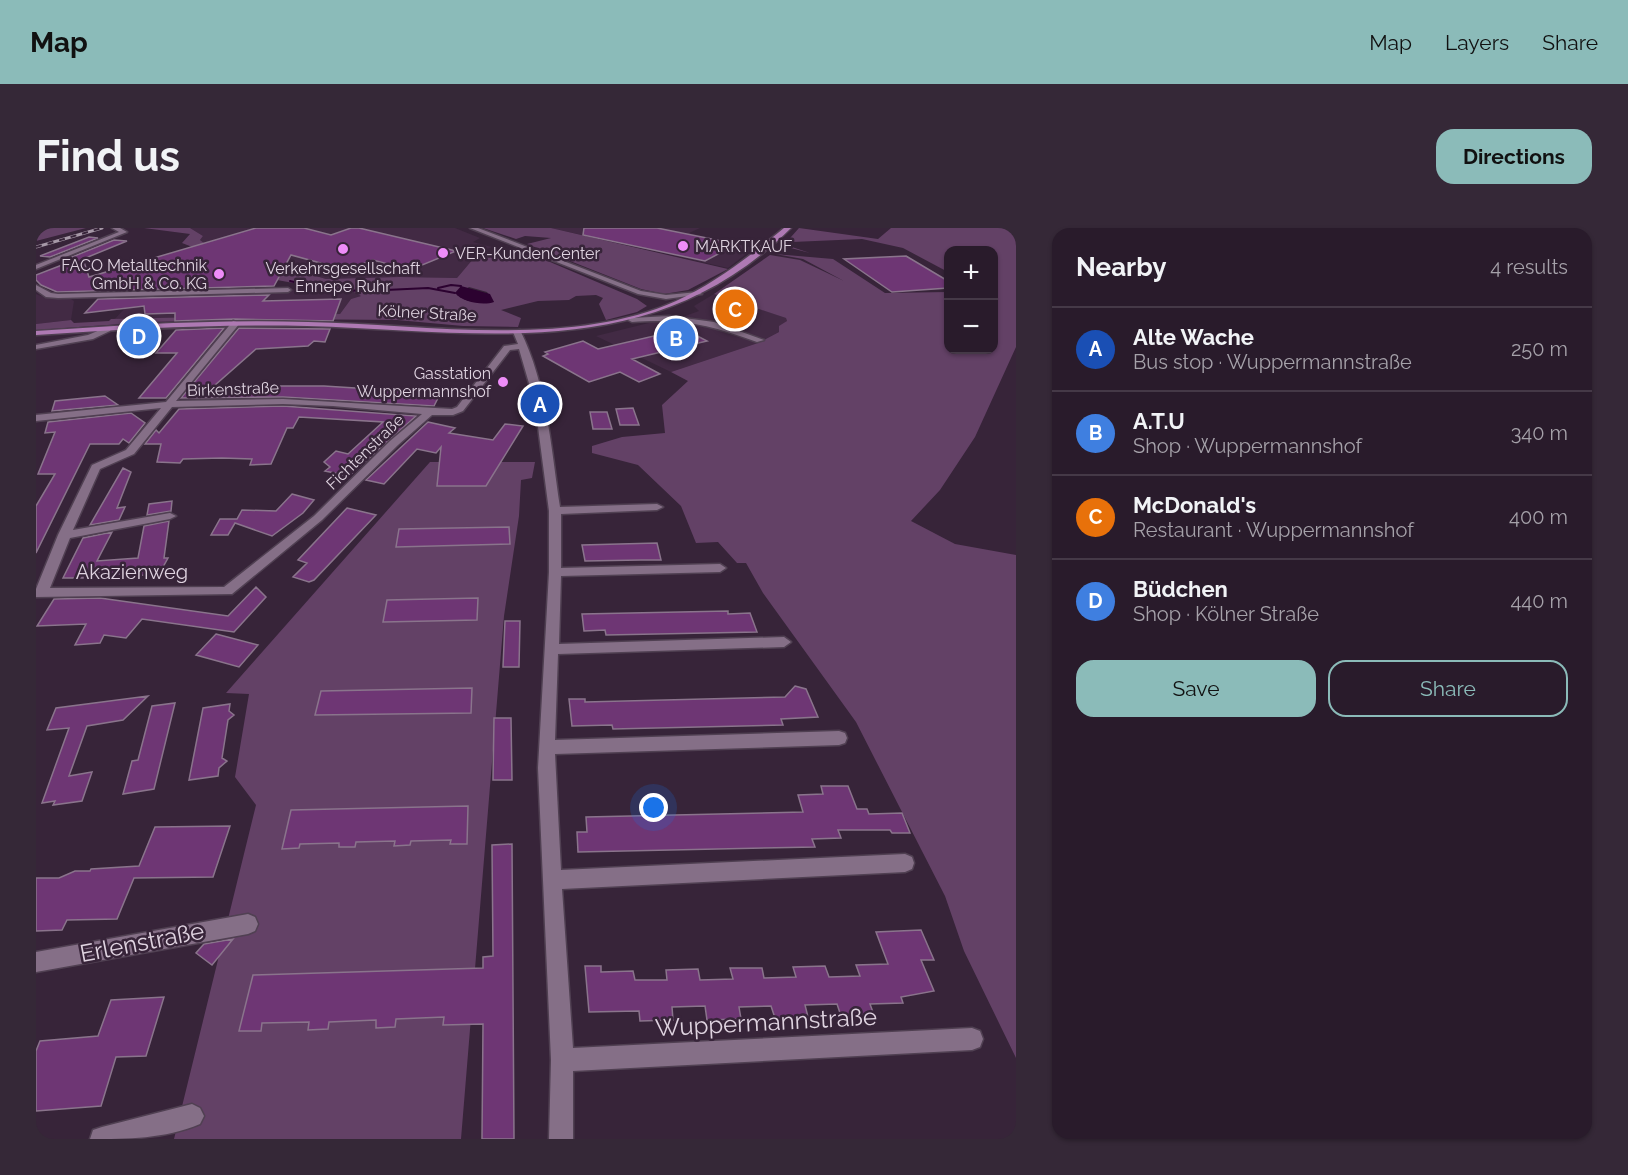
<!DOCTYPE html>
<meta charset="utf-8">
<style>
body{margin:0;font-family:Raleway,sans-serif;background:#352837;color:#f1f3f6}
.controls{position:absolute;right:18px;top:18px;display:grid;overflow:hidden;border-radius:12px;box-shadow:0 2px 4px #0004}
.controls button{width:54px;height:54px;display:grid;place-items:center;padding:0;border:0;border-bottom:2px solid #453947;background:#291b2b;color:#f1f3f6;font:30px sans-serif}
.you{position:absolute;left:618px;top:580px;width:21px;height:21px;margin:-15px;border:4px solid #fff;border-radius:50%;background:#1a73e8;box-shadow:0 0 0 9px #1a73e833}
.badge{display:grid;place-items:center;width:39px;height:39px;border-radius:50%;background:#8bbbb9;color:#fff;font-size:20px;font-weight:700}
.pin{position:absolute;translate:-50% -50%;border:3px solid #fff;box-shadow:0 2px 6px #0006}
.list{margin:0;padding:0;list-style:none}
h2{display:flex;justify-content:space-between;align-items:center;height:78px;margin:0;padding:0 24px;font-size:26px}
h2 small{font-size:20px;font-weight:400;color:#a5a1a9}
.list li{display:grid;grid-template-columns:39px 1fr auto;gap:18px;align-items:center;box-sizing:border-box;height:84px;padding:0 24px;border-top:2px solid #453947}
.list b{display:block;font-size:22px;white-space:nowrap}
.list p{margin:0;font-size:20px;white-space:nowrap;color:#a5a1a9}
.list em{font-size:20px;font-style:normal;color:#a5a1a9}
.actions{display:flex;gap:12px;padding:18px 24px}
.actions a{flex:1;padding:14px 0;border:2px solid #8bbbb9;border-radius:18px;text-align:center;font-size:21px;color:#8bbbb9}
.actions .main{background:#8bbbb9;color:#111}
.map{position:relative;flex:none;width:980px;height:911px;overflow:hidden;border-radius:18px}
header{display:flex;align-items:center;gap:36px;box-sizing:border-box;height:84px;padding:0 30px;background:#8bbbb9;color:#111}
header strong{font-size:28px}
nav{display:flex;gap:33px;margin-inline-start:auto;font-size:21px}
.intro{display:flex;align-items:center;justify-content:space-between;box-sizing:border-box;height:144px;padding:0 36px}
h1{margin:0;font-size:42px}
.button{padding:15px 27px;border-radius:18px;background:#8bbbb9;color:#111;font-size:21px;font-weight:700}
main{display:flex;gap:36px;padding:0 36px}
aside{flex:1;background:#291b2b;border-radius:18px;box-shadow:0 2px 4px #0004}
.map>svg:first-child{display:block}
.built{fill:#422a44}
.green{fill:#634166;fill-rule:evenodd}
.water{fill:#2c0230}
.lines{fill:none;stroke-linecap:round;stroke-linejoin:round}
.stream{stroke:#2c0230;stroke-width:2}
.building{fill:#6e3674;stroke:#8a748c;stroke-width:1.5}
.street-casing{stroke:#504052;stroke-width:3}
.primary-casing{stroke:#504052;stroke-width:3}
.street{fill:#856f87;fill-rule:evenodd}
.primary{fill:#ae79b3;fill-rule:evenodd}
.rail-casing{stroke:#a698a7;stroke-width:3}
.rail{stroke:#372439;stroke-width:2;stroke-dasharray:6;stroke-linecap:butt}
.poi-dot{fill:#ee8cf8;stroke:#372439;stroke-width:2}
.labels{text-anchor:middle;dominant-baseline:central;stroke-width:5;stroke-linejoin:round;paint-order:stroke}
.far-poi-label{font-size:16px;fill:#dfd3e0;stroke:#372439;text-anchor:start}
.far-street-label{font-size:16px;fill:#dfd3e0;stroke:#372439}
.street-label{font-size:20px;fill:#dfd3e0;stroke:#372439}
.near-street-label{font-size:24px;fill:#dfd3e0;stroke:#372439}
</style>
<header>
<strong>Map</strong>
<nav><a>Map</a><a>Layers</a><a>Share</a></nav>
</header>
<div class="intro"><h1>Find us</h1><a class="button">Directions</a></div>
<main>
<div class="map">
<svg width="980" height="911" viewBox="0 0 980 911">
<rect width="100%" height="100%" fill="#372439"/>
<path class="built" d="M154,0h265l25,10 -7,4 19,5 -13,5 -22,26 -58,-1 -73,2 -122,-36 -4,-3 3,-4z
M515,0h149l-11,5 65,15 -26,20z
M264,59l57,3 4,6 -10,3 -11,15 -225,5 20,-22 148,-4z
M0,66l10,4h23l5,3 -3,19 -35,4z
M678,66l64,21 8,3 1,3 -8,11 -21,11 -87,29 -75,-36 65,-16 16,-1 22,-8 -5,-5z"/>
<path class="green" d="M0,0h50l-50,13z
M108,0h46l13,8 -3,4 4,3 122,36 73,-2 58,1 22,-26 6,3 25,-1v-2l33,7 94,40 10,7 -10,6 -31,8 -7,-16 4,-6 -7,-3 -20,1 -7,4 -31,1 -37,9 20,8 -3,9 -55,-1 -66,-6 -127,-1 -120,3 -114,8v-6l35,-4 3,3 35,-2 2,-2 229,-5 11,-15 10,-3 -7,-4 2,-2 -56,-1 -1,-5 -22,-4 -95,-37 8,-9zM433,59l18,5 7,10 -26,-1 -11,-6z
M447,0h68l177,41 -40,21 -24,4 -23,-5 -114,-45 24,-6 -26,-2 -9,3z
M763,0l79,11 13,-11h125v119l-41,90 -35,53 -29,31 44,23 61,11v503l-52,-107 -19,-55 -89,-174 -93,-129 -17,-30h-9l-19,-21 -22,1 -15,-37 -43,-41 -46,-12v-7l30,-9 43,-4 -3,-28 26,-24 -17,-9 87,-29 21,-11v-6l8,-5 -1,-3 -72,-24 56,-39 30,5 44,21 -41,-22 -28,-5 58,5 52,34 63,-1v58h45v-100h-45v22l-45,-24 -41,-9 -70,3 -3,4 21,7 -27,-7z
M394,234h105l-3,16 -11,2 -2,36 -15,100 -43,523h-287l82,-334 -21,-28 14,-83 -23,-1z"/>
<path class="water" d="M425,58l29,8 4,8c-11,4 -32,0 -39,-9z"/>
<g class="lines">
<path class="stream" d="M254,53l31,8 44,2 63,-3 27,5
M402,60l13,-3 10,1"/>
</g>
<path class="building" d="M220,0h48l27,7 20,-7h8l97,23 -46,19 -37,-10 -27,10 -55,-15 -17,31 -217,6 -16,-7 -5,-5v-5l39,-15 -8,-1 47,-19 13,1 -44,18 6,18z
M548,0h73l80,16 -32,17 -122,-26z
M53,9l9,1 -48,19 -10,-1z
M870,28l42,25v7l-56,4 -48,-33z
M233,67l-6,6 78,-2 -8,22 -99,-2 -59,2v-8l-30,1 -1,-8 -59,7 13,-14z
M188,100l-58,70h-27l38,-45h-21l20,-23z
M203,100l91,1 -5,13 -11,-1 -6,5 -52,3 -42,37h110l109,7 -2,3h8l-5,10 -151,-9 -102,1z
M648,101l23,12 -75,18 28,15 -21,8 -19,-10 -31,10 -46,-26 5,-2 -3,-2 38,-11 15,8z
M69,168l13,9 -66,6 3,-10z
M247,178l133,10 -67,60 -24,-5 5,-4 -6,-5 12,-11 12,3 35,-32 -84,-5 -6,11h-6l-16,36 -21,1 2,-6 -30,-1 -39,1 -3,4 -23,-1 4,-18h-16l11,-14 3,3 20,-24z
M597,180l6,17h-19l-4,-16z
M554,184h17l5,17h-19z
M95,185l14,10 -16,20 -6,-4 -4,5h-29l-54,109v-47l19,-32h-17l17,-42 -10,1 3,-11z
M392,194l27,6 -6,5 44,7 12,-16 18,2 -37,60h-49l4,-39 -5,6 -19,-4 -33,35 -18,-4z
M87,240l8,4 -14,36 8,-1 -6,13 -29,5z
M256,266l22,6 -11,13 -31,23 -37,-13 -7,12h-17l9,-16h17l5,-9 34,1z
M136,273l-1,10 -24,4 2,-11z
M311,280l29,7 -62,65 -5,2 -16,-5 14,-14 -9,-3z
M133,293l-5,37h4l-10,18 -75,-4v6h-20l20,-40 29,-6 -15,29 41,-3 6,-32z
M473,299l1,17 -114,3 3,-18z
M621,315l4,17h-20l-56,1 -3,-16z
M220,359l10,10 -32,35 -92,-13 -16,19 -22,-3 -4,8 -25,2 11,-21 -49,2 17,-27 46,-1 128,18z
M442,370l-1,22 -94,2 4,-22z
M692,383v3l22,-1 7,19 -151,3 -1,-5 -21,1 -2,-17z
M469,393h15l-1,46h-16z
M180,406l42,11 -19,22 -43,-12z
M759,458l11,3 12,28 -37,2 2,6 -170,4 -1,-4 -40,1 -3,-27h16v3l200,-5z
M436,460l-1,25 -156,2 6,-24z
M112,468l-25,24 -36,6 -18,50 23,-4 -10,29 -29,4 2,-4 -13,2 27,-75 -22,2 9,-22z
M139,475l-21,86 -31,5 9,-33 6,-1 14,-54z
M194,476l-1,7 5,4 -6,5 -6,38 5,3 -8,7 -1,8 -29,4 14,-72z
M458,490h17l1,62h-19z
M785,558h27l9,23h10l2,5 33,-1 8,20h-18l-2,-3h-52l3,8 -29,1 3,8 -237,5 -1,-20h10l-1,-15 217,-5 -5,-17 25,-1z
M432,578l-1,38h-17l1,-4 -40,1 -1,4 -16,1 1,-5 -39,1 -1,5h-16v-4l-39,1 -1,4 -17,1 9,-39z
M194,598l-17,51 -79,1 -17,41 -50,1 -5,10 -26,1v-53h23l16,-7h15l1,-2 48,-3 16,-39z
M476,616l2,295h-32l1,-115 -40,1 1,-8 -48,2 -1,8 -19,1v-8l-47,2 -1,7 -20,1 1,-8 -47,1 -1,8h-22l14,-56 230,-7v-11l10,-1 -1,-111z
M885,702l13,30h-13l13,31 -33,6 2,6 -33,1 4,11 -33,1 -4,-12 -32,1 3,12 -33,1 -4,-12 -32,1 2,12 -34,1 -2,-14 -33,1 1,13 -33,1 -1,-10 -50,1 -4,-46h16v6l32,-1 2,9h32l-1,-10 32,-1 2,11 33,-1 -3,-11h32l2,10 32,-1 -3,-10 32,-1 4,11 31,-1 -4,-11 32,-1 -12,-32z
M197,711l-21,26 -16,-12 8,-9z
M128,769l-18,59 -30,1 -15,49 -65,5v-60l4,-10 58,-5 13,-36z"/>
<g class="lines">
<g class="street-casing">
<path id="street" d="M76,0h8l7,4 -91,37v-4l83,-33z
M434,0h8l163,63 25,4 32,-3 4,2 -36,5 -28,-5z
M0,57l15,8 7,1 230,-6 3,2 -3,2 -230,6 -12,-1 -10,-7z
M633,88l45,6 50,18 -7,2c-45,-17 -77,-24 -125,-20l-4,-2 4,-2z
M197,93l7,2 -64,78 107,-2 169,10 5,-2 47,-61 14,-2 -5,-12 7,-2c27,54 31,118 40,177l97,-3 6,3 -6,3 -96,4v54l159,-4 6,4 -6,4 -159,4 -2,68 225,-7 7,5 -7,5 -226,7 -3,86 284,-9 6,2 2,5 -2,5 -6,2 -284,9 6,116 344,-16 7,3 2,6 -2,6 -7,3 -343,17 11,159 399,-20 8,3 3,8 -3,8 -8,3 -399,21v68h-24l2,-79 -13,-292 11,-196v-61l-14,-107 -16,-55 -9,1 -47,61 -10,4h-21l-34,30 -76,75 -90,74 -196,3v-8l22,-54 34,-70 34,-15 35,-42 -125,13v-6l130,-13zM247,176l50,2 89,8 -32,27 -76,75 -90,71 -174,1 20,-50 100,-19 6,-3 -6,-3 -97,17 27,-61 34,-15 38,-47z
M71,99l4,2 -1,2 -17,8 -57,10v-4l52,-10z
M212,686l7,3 3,7 -3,7 -7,3 -212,38v-20z
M156,876l8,4 4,8 -4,8c-36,15 -72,15 -110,15l3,-9 9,-3z"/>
</g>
<g class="primary-casing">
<path id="primary" d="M748,0h7c-140,138 -307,103 -484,98 -90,-2 -181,3 -271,9v-4c90,-6 181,-12 272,-9 114,2 261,27 368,-21 41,-19 74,-45 108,-73z"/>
</g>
<use href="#street" class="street"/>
<use href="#primary" class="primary"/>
<g class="rail-casing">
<path id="rail" d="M0,19l66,-19"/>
</g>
<use href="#rail" class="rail"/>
</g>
<g class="poi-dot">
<circle cx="647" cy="18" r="6"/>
<circle cx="307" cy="21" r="6"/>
<circle cx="407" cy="25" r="6"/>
<circle cx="183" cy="46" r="6"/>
<circle cx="467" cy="154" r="6"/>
</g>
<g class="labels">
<g class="far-poi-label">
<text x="659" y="18">MARKTKAUF</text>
<text x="419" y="25">VER-KundenCenter</text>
<text x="171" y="37" text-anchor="end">FACO Metalltechnik<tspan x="171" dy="18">GmbH &amp; Co. KG</tspan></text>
<text x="307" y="40" text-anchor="middle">Verkehrsgesellschaft<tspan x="307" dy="18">Ennepe Ruhr</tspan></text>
<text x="455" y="145" text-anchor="end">Gasstation<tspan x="455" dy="18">Wuppermannshof</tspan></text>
</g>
<g class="far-street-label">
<text transform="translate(391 85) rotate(3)">Kölner Straße</text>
<text transform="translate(197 161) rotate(-2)">Birkenstraße</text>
<text transform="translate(329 224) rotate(-44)">Fichtenstraße</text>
</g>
<g class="street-label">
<text x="96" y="344">Akazienweg</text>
</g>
<g class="near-street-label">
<text transform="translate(106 714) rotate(-11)">Erlenstraße</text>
<text transform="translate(730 794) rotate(-3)">Wuppermannstraße</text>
</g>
</g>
</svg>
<div class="controls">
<button>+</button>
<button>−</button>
</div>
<div class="you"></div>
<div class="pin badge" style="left:504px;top:176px;background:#1a4fb4">A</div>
<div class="pin badge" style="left:640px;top:110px;background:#3f7fe0">B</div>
<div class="pin badge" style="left:699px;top:81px;background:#e8710a">C</div>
<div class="pin badge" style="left:103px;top:108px;background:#3f7fe0">D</div>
</div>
<aside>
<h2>Nearby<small>4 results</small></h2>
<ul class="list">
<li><span class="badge" style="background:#1a4fb4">A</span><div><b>Alte Wache</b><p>Bus stop · Wuppermannstraße</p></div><em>250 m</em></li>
<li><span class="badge" style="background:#3f7fe0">B</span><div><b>A.T.U</b><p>Shop · Wuppermannshof</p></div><em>340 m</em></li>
<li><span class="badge" style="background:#e8710a">C</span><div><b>McDonald's</b><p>Restaurant · Wuppermannshof</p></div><em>400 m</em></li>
<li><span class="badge" style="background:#3f7fe0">D</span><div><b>Büdchen</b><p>Shop · Kölner Straße</p></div><em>440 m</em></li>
</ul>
<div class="actions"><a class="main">Save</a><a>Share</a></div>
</aside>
</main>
